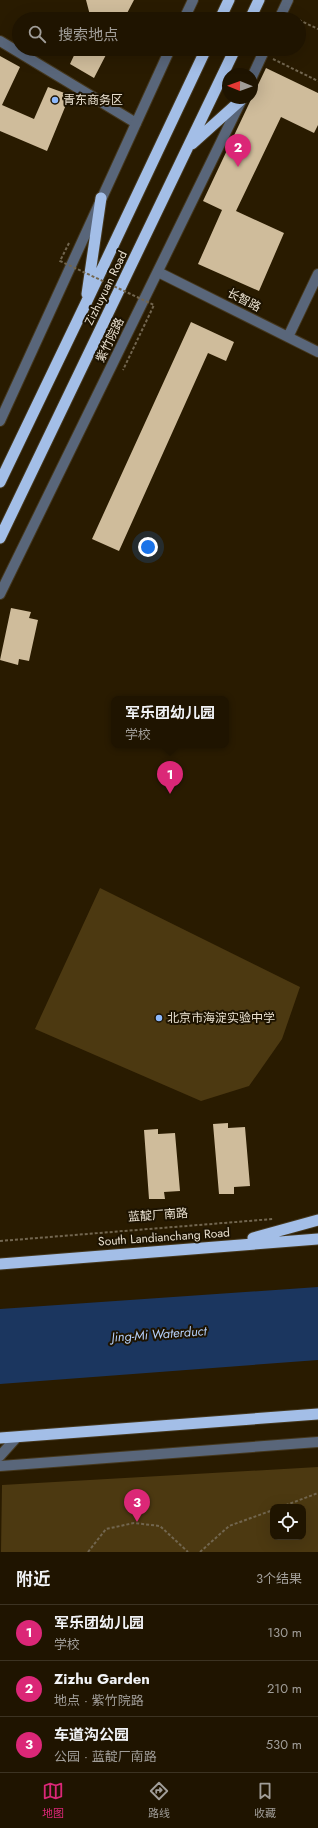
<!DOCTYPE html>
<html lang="zh">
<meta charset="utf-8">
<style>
body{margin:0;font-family:Jost,"Noto Sans SC",sans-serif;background:#271d0a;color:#f1f3f6}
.controls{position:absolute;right:12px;bottom:12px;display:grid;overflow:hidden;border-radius:8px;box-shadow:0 4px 16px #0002}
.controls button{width:36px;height:36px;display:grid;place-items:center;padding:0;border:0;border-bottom:1px solid #3c3322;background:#1f1400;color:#f1f3f6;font:20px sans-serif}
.compass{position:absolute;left:222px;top:68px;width:36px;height:36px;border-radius:50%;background:#1f1400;box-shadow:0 4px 16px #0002;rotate:271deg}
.you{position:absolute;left:148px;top:547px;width:14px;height:14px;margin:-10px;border:3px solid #fff;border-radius:50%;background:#1a73e8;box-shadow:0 0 0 6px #1a73e833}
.badge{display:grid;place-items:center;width:26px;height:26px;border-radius:50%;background:#db2777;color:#fff;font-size:13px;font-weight:700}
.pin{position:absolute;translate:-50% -33px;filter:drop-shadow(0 1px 2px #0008)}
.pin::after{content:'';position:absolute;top:21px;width:14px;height:12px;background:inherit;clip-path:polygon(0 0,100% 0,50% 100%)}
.popup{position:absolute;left:111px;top:696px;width:118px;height:52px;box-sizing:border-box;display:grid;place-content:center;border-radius:8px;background:#1f1400;filter:drop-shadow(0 1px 3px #0005);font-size:13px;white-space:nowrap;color:#a19e99}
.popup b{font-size:15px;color:#f1f3f6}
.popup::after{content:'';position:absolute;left:50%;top:100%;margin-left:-8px;border:8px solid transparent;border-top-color:#1f1400}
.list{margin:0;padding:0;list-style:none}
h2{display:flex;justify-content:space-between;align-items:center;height:52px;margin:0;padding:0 16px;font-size:17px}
h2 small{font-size:13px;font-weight:400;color:#a19e99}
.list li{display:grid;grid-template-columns:26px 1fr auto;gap:12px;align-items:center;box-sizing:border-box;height:56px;padding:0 16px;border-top:1px solid #3c3322}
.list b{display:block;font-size:15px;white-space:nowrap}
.list p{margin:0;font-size:13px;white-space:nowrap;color:#a19e99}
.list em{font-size:13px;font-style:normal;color:#a19e99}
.icon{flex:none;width:22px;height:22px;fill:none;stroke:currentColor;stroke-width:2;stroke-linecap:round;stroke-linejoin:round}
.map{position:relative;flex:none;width:318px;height:1552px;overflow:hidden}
.search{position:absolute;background:#1f1400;box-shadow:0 4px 16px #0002;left:12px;right:12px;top:12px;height:44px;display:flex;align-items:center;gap:10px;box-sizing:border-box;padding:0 14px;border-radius:22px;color:#a19e99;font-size:15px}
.sheet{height:220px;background:#1f1400}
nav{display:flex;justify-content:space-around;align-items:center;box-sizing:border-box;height:56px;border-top:1px solid #3c3322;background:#1f1400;font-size:11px;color:#a19e99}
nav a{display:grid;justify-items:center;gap:2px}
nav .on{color:#db2777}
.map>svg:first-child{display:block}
.green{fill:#4c3911;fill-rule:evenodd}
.water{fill:#1b365f}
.building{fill:#cfbc9b}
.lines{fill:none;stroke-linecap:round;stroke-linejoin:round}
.minor-casing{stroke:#44371d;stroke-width:12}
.tertiary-casing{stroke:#44371d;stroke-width:12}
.trunk-casing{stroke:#44371d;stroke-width:13}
.path{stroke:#72664f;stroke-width:2;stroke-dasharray:3 2;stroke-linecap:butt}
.minor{stroke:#59667a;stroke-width:10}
.tertiary{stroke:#59667a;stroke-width:10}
.trunk{stroke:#a3bee7;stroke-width:11}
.path-bridge{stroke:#72664f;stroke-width:2;stroke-dasharray:3 2;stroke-linecap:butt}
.poi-dot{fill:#8db9fc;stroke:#1d1300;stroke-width:1.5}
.labels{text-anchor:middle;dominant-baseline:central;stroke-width:4;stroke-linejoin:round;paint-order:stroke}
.poi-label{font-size:12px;fill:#eae1d0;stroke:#1d1300;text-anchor:start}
.street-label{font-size:12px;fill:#eae1d0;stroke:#1d1300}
.water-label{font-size:13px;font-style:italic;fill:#b5d0fa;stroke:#1d1300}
</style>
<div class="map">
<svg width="318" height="1552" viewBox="0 0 318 1552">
<rect width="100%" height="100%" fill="#291b00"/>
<path class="green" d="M100,888l200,99 -18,52 -33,47 -48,15 -166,-72z
M318,1467v85h-317l1,-67zM273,1507h30v30h-30z"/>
<path class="water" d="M318,1287v73l-318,24v-75z"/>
<path class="building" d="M86,0h48l-10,19h-33z
M77,49h32l-15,29 -24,-14z
M0,56l20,11 -18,38 32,14 14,-32 22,8 -23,56 -47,-20z
M266,68l52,25v32l-4,8 -33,-16 -45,94 48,22 -25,58 -61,-27 24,-54 -19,-9z
M191,322l43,20 -8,19 -18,-8 -89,198 -27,-12z
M11,608l20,4 -2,6 9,2 -9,41 -10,-2 -1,6 -18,-5z
M228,1123v5l17,-1 5,59 -16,1v7h-15l-6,-70z
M158,1129v5l17,-1 5,58 -16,1 1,7h-16l-5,-69z"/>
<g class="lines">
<g class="minor-casing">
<path id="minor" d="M0,41l136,82
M158,272l160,80
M288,337l30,-63"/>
</g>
<g class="tertiary-casing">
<path id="tertiary" d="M184,19l9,-19
M279,19l9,-19
M252,77l13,-28
M0,421l170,-372
M0,594l241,-493
M0,1456l17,-19
M0,1466l318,-24"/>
</g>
<g class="trunk-casing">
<path id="trunk" d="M220,19l9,-19
M250,19l9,-19
M192,144l49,-44
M87,294l14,-96
M0,482l85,-177 121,-256
M0,538l235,-489
M253,1238l65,-18
M0,1264l318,-25
M0,1438l318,-24"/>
</g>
<path class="path" d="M299,20l19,9
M273,59l45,22
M0,1241l273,-22
M281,1507l37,-14
M88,1552l18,-23 28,-6 26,3 28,26
M200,1552l29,-26 44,-16"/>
<use href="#minor" class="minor"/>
<use href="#tertiary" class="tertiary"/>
<use href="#trunk" class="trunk"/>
<path class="path-bridge" d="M69,243l-9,18 94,44 -31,65"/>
</g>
<g class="poi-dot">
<circle cx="55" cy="100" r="4"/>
<circle cx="159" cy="1018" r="4"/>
</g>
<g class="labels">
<g class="poi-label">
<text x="63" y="100">青东商务区</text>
<text x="167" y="1018">北京市海淀实验中学</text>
</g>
<g class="street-label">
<text transform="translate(106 288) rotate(-64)">Zizhuyuan Road</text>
<text transform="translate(244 300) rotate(27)">长智路</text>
<text transform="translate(110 340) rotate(-64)">紫竹院路</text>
<text transform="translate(158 1215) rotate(-4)">蓝靛厂南路</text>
<text transform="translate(164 1237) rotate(-4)">South Landianchang Road</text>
</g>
<g class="water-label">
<text transform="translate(159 1334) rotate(-4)">Jing-Mi Waterduct</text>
</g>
</g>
</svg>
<div class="controls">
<button><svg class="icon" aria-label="locate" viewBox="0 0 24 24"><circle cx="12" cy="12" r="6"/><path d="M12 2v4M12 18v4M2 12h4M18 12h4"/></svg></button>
</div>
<svg class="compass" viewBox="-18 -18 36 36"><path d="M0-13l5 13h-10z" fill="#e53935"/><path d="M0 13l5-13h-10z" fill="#a19e99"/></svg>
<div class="you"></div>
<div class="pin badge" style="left:170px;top:794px">1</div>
<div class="popup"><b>军乐团幼儿园</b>学校</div>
<div class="pin badge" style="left:238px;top:167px">2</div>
<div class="pin badge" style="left:137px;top:1522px">3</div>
<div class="search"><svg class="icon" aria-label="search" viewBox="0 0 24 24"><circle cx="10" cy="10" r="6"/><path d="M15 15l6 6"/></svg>搜索地点</div>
</div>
<section class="sheet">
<h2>附近<small>3个结果</small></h2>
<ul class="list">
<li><span class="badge">1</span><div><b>军乐团幼儿园</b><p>学校</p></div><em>130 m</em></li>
<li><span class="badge">2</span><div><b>Zizhu Garden</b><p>地点 · 紫竹院路</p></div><em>210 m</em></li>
<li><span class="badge">3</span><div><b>车道沟公园</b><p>公园 · 蓝靛厂南路</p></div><em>530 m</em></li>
</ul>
</section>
<nav>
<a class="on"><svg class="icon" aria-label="map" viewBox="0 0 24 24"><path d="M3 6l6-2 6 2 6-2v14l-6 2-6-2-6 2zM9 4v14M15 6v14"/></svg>地图</a>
<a><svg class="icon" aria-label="directions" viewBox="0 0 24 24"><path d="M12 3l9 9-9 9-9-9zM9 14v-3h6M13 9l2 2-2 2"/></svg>路线</a>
<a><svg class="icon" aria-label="saved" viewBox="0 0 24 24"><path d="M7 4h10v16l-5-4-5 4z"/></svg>收藏</a>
</nav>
